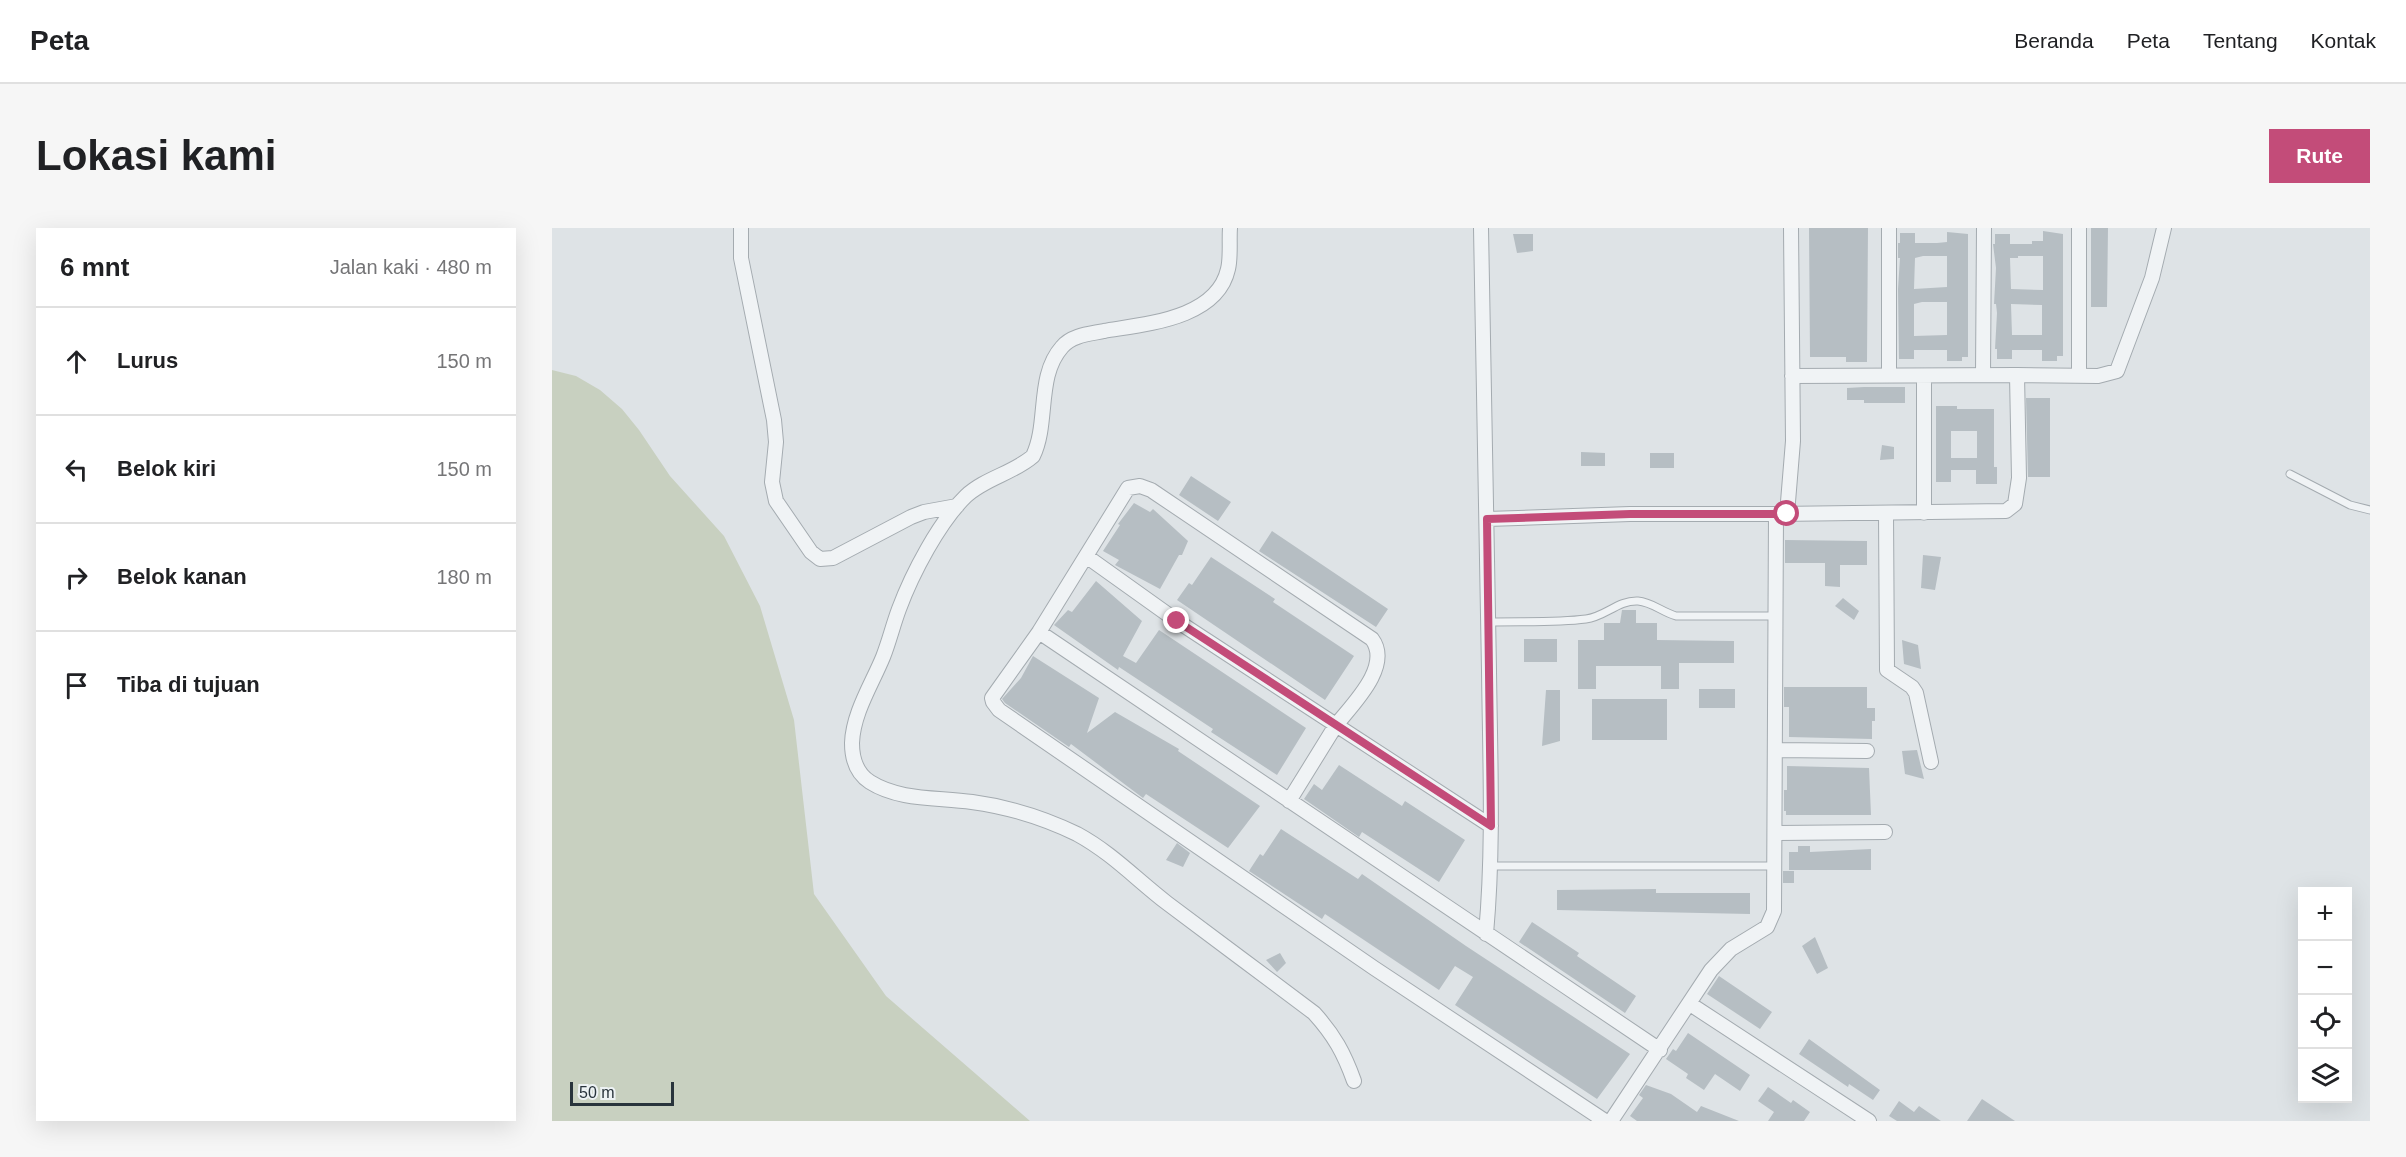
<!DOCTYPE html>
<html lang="id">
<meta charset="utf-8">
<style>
body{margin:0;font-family:Helvetica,sans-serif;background:#f6f6f6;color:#202124}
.controls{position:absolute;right:18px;bottom:18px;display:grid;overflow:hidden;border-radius:0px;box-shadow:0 6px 24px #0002}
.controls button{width:54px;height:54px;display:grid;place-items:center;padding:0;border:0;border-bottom:2px solid #e0e0e0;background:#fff;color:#202124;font:30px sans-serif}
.scale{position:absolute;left:18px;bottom:15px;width:104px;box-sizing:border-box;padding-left:6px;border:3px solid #29343c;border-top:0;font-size:16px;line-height:21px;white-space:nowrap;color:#29343c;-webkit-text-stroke:4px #edf2f4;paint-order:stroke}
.stop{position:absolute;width:18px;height:18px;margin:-14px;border:4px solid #c34c79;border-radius:50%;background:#fff}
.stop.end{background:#c34c79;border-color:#fff;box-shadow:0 2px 6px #0008}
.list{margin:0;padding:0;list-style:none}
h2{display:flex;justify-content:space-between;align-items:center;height:78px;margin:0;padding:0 24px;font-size:26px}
h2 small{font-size:20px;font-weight:400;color:#757577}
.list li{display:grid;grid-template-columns:39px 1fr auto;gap:18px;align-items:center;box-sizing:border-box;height:108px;padding:0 24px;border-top:2px solid #e0e0e0}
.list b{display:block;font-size:22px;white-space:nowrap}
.list em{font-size:20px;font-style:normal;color:#757577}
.icon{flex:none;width:33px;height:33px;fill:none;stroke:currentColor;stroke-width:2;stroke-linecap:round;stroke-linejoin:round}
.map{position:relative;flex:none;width:1818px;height:893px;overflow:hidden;border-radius:0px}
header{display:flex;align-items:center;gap:36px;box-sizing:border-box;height:84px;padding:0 30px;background:#fff;border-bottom:2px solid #e0e0e0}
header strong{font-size:28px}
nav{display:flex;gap:33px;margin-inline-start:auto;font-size:21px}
.intro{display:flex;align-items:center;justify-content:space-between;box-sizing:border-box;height:144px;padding:0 36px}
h1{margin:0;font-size:42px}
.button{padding:15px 27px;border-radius:0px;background:#c34c79;color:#fff;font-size:21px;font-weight:700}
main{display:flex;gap:36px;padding:0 36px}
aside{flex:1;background:#fff;border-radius:0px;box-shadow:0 6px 24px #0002}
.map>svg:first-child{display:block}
.green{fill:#c8d0c0}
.building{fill:#b6bec3;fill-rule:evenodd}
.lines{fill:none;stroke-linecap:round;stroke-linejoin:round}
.service-casing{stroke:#a4abb0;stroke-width:9}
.minor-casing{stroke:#a4abb0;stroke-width:16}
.service{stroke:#f0f3f5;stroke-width:7}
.minor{stroke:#f0f3f5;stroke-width:14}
.route{stroke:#c34c79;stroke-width:8}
</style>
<header>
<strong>Peta</strong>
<nav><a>Beranda</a><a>Peta</a><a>Tentang</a><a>Kontak</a></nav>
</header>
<div class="intro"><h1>Lokasi kami</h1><a class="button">Rute</a></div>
<main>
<aside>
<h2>6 mnt<small>Jalan kaki · 480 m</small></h2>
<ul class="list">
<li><svg class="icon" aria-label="ahead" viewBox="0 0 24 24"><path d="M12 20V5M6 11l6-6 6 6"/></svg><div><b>Lurus</b></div><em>150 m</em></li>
<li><svg class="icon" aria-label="left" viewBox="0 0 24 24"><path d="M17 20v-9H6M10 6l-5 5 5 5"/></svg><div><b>Belok kiri</b></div><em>150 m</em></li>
<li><svg class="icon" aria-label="right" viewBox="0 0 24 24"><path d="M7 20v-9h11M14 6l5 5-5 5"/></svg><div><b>Belok kanan</b></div><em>180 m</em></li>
<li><svg class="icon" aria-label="arrive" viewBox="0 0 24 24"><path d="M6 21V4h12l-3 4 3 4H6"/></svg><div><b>Tiba di tujuan</b></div></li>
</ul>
</aside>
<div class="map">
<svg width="1818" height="893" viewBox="0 0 1818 893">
<rect width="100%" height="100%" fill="#dee3e6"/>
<path class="green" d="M0,142l24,6 24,14 22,19 17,21 31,46 54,60 36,70 34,114 20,174 72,102 144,125h-478z"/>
<path class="building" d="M1257,0h59l-1,134h-21v-5h-36z
M1539,0h17l-1,79h-16z
M1491,3l20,3v122h-6v5h-15v-11h-30v9h-15v-10h-2l2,-36 -1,-9h-2l2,-36 -3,-24h2v-10h15v10h22v-3h11zM1466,28h25v34l-32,-1 -1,-31h8zM1459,76l31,1v30h-30z
M1395,4l21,2v123h-6v4h-15v-11h-33v9h-15l-1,-70 2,-31h-2v-15h2v-10h15v10h22l10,-1zM1371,28h24v31l-33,2 1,-31zM1370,74h25v33l-33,1v-32z
M961,6h20v17l-16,2z
M1312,159h41v16h-41v-3h-17v-12z
M1474,170h24v79h-22z
M1384,178h21v3h37v58h3v17h-21v-14h-25v12h-15zM1399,203h26v27h-26z
M1330,217l12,2v12l-14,1z
M1029,224l24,1v13h-24z
M1098,225h24v15h-24z
M639,248l40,26 -13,19 -39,-26z
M582,275l16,9 3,-3 35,32 -6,14h-3l-19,34 -45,-24 4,-5 -16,-9 17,-26 -2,-1z
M720,303l116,78 -12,18 -117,-76z
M1233,312l82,1v24h-27v22l-15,-1v-23h-40z
M1371,327l18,2 -6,33 -14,-2z
M659,329l64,42 -2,3 81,54 -29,44 -148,-100 12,-17 3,2z
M544,353l46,40 -19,35 13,7 23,-33 147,98 -29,47 -66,-43 2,-3 -94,-62 -1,3 -64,-45 14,-15 4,2z
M1291,370l16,13 -5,9 -19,-14z
M1070,382h14v13h21v17l77,1v22h-55v26h-18v-23h-65v23h-18v-49h26v-17h16z
M972,411h33v23h-33z
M1350,412l16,5 3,24 -17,-5z
M481,428l66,42 -12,35 28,-21 64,37 -1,2 82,55 -32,42 -82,-54 -3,4 -72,-54 -2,3 -64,-44 -3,-4 19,-21z
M1232,459h83v21h8v13h-3v18l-83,-2v-30h-5z
M1147,461h36v19h-36z
M994,462h14v51l-18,5z
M1040,471h75v41h-75z
M1365,522l7,29 -19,-5 -3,-23z
M787,537l63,41 3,-5 60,39 -26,42 -77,-50 -3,5 -55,-38 10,-15 8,6z
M1235,538l82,2 2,47h-85v-4h-2v-21h3z
M729,601l77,50 4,-5 104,72 164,108 -33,45 -142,-94 18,-28 -18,-11 -16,24 -114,-76 -3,5 -73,-48 11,-17 3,2z
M625,615l13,10 -7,14 -17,-7z
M1246,618h12v6l61,-3v21h-82v-18h9z
M1231,643h11v12h-11z
M1104,661v4h94v21l-193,-4v-20z
M980,694l47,31 -2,3 59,40 -11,17 -106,-71z
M1263,709l13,31 -11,6 -15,-28z
M728,725l6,10 -9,9 -11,-12z
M1167,748l53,36 -12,17 -53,-35z
M1136,805l62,42 -10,16 -25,-17 -11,16 -18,-12 2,-4 -22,-15 7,-10 3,2z
M1257,811l71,51 -7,10 -24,-16 -1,3 -49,-33z
M1094,857l25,9 26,18 4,-6 38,15h-102l-7,-5 13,-18 -4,-3z
M1216,859l23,16 2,-3 17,12 -6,9h-36l6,-9 -16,-11z
M1430,871l33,22h-48z
M1347,873l15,11 5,-6 22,15h-44l-8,-5z"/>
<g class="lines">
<g class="service-casing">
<path id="service" d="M1738,246l60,31 20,5
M937,394c32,-1 66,1 97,-3 19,-2 32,-19 52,-18 14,1 24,11 38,15h100
M938,638h285"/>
</g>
<g class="minor-casing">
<path id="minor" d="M189,0v30l33,162 2,22 -4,40 4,19 35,51 9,7 13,-1 78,-41 13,-5 33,-6
M678,0c-1,13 1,29 -2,41 -11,50 -83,55 -124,62 -14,3 -32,4 -42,16 -26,29 -13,76 -29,109 -19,17 -48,22 -67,40 -27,26 -54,78 -67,113 -6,16 -10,33 -16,48 -11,27 -30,56 -31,86 0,16 4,30 18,39 30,19 69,15 102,20 37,5 72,16 105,32 35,19 60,46 90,69 49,37 98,73 147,110 20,22 30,40 40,68
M929,0c2,147 6,295 8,442 1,88 5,176 -3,264
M1527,0v148
M1431,147l1,-147
M1465,147l81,1 19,-5 35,-93 12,-50
M1337,148v-148
M1334,285l1,157 25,17 4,6 15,69
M1372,285v-137
M1235,286l6,-73 -2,-213
M935,291l143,-5h146
M534,328l91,65 159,104 -47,76
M487,404l621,418
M1223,522l92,1
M939,598l-155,-101c17,-21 56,-59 36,-86l-221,-149 -11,-4 -12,2 -89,144 -47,66 1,4 6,8 375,258 231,153
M1223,605l110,-1
M1138,776l179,117
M1059,893l100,-151 20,-21 36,-22 7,-16 2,-397 230,-3 9,-7 4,-26 -2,-103 -225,1"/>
</g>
<use href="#service" class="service"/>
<use href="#minor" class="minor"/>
</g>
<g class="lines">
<path class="route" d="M625,393l314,205 -4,-307 143,-5h157"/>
</g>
</svg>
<div class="controls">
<button>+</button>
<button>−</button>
<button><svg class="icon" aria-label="locate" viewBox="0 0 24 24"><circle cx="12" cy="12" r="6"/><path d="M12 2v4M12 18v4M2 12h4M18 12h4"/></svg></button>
<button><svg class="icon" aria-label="layers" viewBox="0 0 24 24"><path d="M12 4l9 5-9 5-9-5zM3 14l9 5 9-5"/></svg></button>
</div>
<div class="scale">50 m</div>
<div class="stop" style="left:1235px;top:286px"></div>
<div class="stop end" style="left:625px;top:393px"></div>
</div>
</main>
